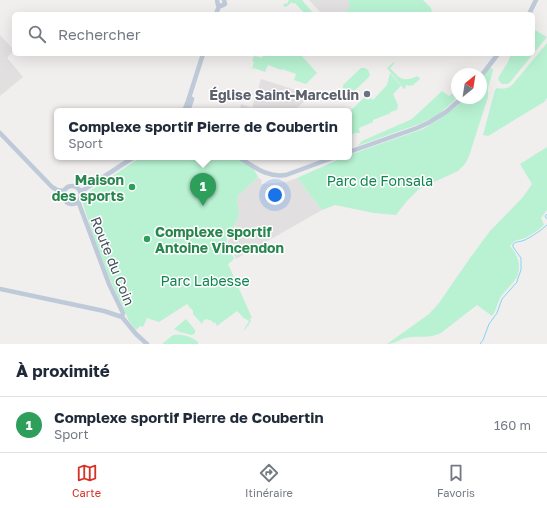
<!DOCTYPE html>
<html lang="fr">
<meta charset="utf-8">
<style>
body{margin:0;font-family:"Golos Text",sans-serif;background:#f6f6f7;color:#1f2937}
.compass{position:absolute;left:451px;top:68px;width:36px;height:36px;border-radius:50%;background:#fff;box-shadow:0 4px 16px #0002;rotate:30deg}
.you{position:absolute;left:275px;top:195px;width:14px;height:14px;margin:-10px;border:3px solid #fff;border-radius:50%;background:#1a73e8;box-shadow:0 0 0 6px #1a73e833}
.badge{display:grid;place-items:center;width:26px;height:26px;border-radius:50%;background:#d93025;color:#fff;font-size:13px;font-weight:700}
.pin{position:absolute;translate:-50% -33px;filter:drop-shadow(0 1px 2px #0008)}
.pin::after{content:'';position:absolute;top:21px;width:14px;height:12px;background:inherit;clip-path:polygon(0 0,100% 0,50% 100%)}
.popup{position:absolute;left:54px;top:108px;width:298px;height:52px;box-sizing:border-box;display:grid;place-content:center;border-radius:6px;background:#fff;filter:drop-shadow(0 1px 3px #0005);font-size:13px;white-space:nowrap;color:#747a83}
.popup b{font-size:15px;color:#1f2937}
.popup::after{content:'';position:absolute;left:50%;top:100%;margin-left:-8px;border:8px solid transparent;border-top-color:#fff}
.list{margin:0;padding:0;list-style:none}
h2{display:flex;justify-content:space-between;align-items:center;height:52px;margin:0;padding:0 16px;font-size:17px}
h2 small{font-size:13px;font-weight:400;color:#747a83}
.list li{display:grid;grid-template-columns:26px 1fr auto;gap:12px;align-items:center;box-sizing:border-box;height:56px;padding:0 16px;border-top:1px solid #e0e1e3}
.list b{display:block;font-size:15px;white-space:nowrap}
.list p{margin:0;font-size:13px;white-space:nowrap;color:#747a83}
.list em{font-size:13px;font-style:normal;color:#747a83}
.icon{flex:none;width:22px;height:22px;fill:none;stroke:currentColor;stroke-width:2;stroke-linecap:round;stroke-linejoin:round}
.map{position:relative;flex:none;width:547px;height:344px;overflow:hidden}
.search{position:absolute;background:#fff;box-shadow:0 4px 16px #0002;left:12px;right:12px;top:12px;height:44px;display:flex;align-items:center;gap:10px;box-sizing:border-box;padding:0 14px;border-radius:6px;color:#747a83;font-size:15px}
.sheet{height:108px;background:#fff}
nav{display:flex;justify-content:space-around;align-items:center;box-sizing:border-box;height:56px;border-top:1px solid #e0e1e3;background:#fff;font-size:11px;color:#747a83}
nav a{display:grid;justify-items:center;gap:2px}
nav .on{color:#d93025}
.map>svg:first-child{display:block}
.education{fill:#e2dfe0}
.green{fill:#b8f2d2}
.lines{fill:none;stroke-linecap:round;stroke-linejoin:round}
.stream{stroke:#82d6f3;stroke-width:1}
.secondary{stroke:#bfcad9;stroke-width:4.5}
.worship-dot{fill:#6b7280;stroke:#fff;stroke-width:1.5}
.leisure-dot{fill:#2e9e5b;stroke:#fff;stroke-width:1.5}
.labels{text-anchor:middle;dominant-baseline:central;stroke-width:3;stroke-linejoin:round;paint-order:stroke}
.worship-label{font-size:14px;font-weight:bold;fill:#5b616d;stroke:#fff;text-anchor:end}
.leisure-label{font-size:14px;font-weight:bold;fill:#27864d;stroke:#fff;text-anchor:end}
.park-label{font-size:14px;fill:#0f844f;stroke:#fff}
.street-label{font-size:14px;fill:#45505d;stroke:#fff}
</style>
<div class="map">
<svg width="547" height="344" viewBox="0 0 547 344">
<rect width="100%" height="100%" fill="#f1eeee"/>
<path class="education" d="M309,0h46l-6,14h-27z
M0,35l14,15 -7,8 16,19 -23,19z
M261,79l38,12 8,8 -11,10h-2l-1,2h-55v-3h2l1,-4 11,4z
M258,177l2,2h1l1,2 -1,2 1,1 24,-2 11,-4 25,32 -86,49 -7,-13 -1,-4 11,-27 -2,-18z"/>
<path class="green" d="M289,0h13l12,14h-9l-10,-11 -2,1 -1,-2 -6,5 -3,-1 2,-3 2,1z
M348,0h75l8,8 1,5v1h-85l-1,-4 4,-1 -1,-3 1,-1z
M533,29l14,8 -36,44 -3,3h-6l-3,-3 -1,-3 10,-16 3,-8h22z
M547,43v55l-3,4 -56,34 -5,-1 12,-45 2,-2c7,1 11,1 16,-4z
M264,54h36l17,19 -11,11 -12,-4 2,-6 -14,-5 -1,1 -13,-5 -3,7 -11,-4 -2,1 2,-7 -2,-1 2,-5 8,2z
M395,61l-2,4 -3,3c9,10 14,15 27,8l1,1h1l1,2 -8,7 -1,-1 -2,1 -2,-1 -2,2 1,1 -2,1 -17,-21z
M361,68h4l3,2 2,5 -2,3 -16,15c-4,2 -7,1 -9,-3v-5z
M490,68h2l1,2 -5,18v9l-19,59 -4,8 -7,7 -39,18 -13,13 -10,13 -22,-2 -39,-8 -13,5 -25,-32 47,-21h5v-2l74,-26 15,-9 19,-14 7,-8h17v-19z
M390,73l11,13 -8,8 5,11 -1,5 -7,2 1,1 -18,7v2l-14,6 1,5h-6l-5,4v-25l16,-15 3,3 3,-2 2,2 14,-15z
M457,77v21l-18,16 -17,9 -65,23 5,-5 50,-22 30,-28 7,5 6,-5 -3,-4 2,-4 -2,-2z
M547,147v63l-6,8 3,7c-5,4 -11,9 -17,12 -7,4 -12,1 -17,9 9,10 13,24 4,35 -4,6 -11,11 -14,17 -3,6 -4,13 -8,18l-15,-11 -36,28c-12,6 -23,2 -36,5 -6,2 -11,6 -18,6l42,-30 10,-11 31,-45 20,-27 33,-34 9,-13 -12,-20z
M141,157h92l20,11 5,9 -21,20 2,18 -6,14 -2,-1c-7,15 -5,16 3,30l-1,2 -5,4 24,54h-2l1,4 -2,1v2c-2,1 -3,4 -6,6l6,-10 -5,-3 -7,-7 -20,15 -2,-4 -2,1 -1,-2 -6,-2 -4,3 1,1 -1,1 -9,-10v-3l-6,-7 -28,18 -12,-4 -4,9 -3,-1 -4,4 -7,-9 -27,-59 -20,-61 2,-6z
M186,319l9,11v3l-3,2 -12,-3 -6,-3z
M173,335c9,-1 18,1 25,7v2h-36z"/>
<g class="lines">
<path class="stream" d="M547,214l-2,2 1,2h1
M480,344l3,-4 6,-16 8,-11 5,-14 15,-17 1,-4 3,-8v-12l-8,-11v-3c3,-3 8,-2 12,-4 8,-4 15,-9 22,-15"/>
<path class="secondary" d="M217,0l1,5 3,1 4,-2 -1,-4
M216,14l3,-8
M529,14l7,-14
M481,76l17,-22
M184,111l4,-10 15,-47
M188,111l4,-12
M0,133l52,54 5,3 7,1
M349,152l68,-24 11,-5 18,-11 16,-14
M238,157c16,9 28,21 48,18l49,-18
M63 195a9 9 0 1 1 18 0a9 9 0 1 1-18 0Z
M80,191l5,-2 49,-32
M78,201l12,32 13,35 6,16 14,29 -1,4 14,17 11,10
M0,289l104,22 18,6"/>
</g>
<circle class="worship-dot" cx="367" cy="94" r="4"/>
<g class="leisure-dot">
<circle cx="132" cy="187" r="4"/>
<circle cx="147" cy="239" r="4"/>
</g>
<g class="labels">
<g class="worship-label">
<text x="359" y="94">Église Saint-Marcellin</text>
</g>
<g class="leisure-label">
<text x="124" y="179">Maison<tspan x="124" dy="16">des sports</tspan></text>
<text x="155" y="231" text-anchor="start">Complexe sportif<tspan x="155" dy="16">Antoine Vincendon</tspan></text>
</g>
<g class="park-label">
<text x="380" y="180">Parc de Fonsala</text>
<text x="205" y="280">Parc Labesse</text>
</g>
<g class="street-label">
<text transform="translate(113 261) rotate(68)">Route du Coin</text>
</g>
</g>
</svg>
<svg class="compass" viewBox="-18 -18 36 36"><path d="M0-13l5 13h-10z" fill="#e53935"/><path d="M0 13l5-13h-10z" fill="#747a83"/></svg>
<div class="you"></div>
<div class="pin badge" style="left:203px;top:206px;background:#2e9e5b">1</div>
<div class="popup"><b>Complexe sportif Pierre de Coubertin</b>Sport</div>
<div class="search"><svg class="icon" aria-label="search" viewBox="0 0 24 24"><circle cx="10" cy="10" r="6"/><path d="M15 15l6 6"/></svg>Rechercher</div>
</div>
<section class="sheet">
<h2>À proximité<small></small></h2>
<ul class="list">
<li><span class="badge" style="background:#2e9e5b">1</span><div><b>Complexe sportif Pierre de Coubertin</b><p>Sport</p></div><em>160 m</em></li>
</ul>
</section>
<nav>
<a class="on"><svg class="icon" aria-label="map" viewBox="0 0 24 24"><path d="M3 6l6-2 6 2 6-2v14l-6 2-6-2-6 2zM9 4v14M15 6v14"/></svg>Carte</a>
<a><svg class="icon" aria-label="directions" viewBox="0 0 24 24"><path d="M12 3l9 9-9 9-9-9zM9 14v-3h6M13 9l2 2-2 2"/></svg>Itinéraire</a>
<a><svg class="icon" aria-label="saved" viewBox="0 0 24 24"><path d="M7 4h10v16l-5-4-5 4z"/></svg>Favoris</a>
</nav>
